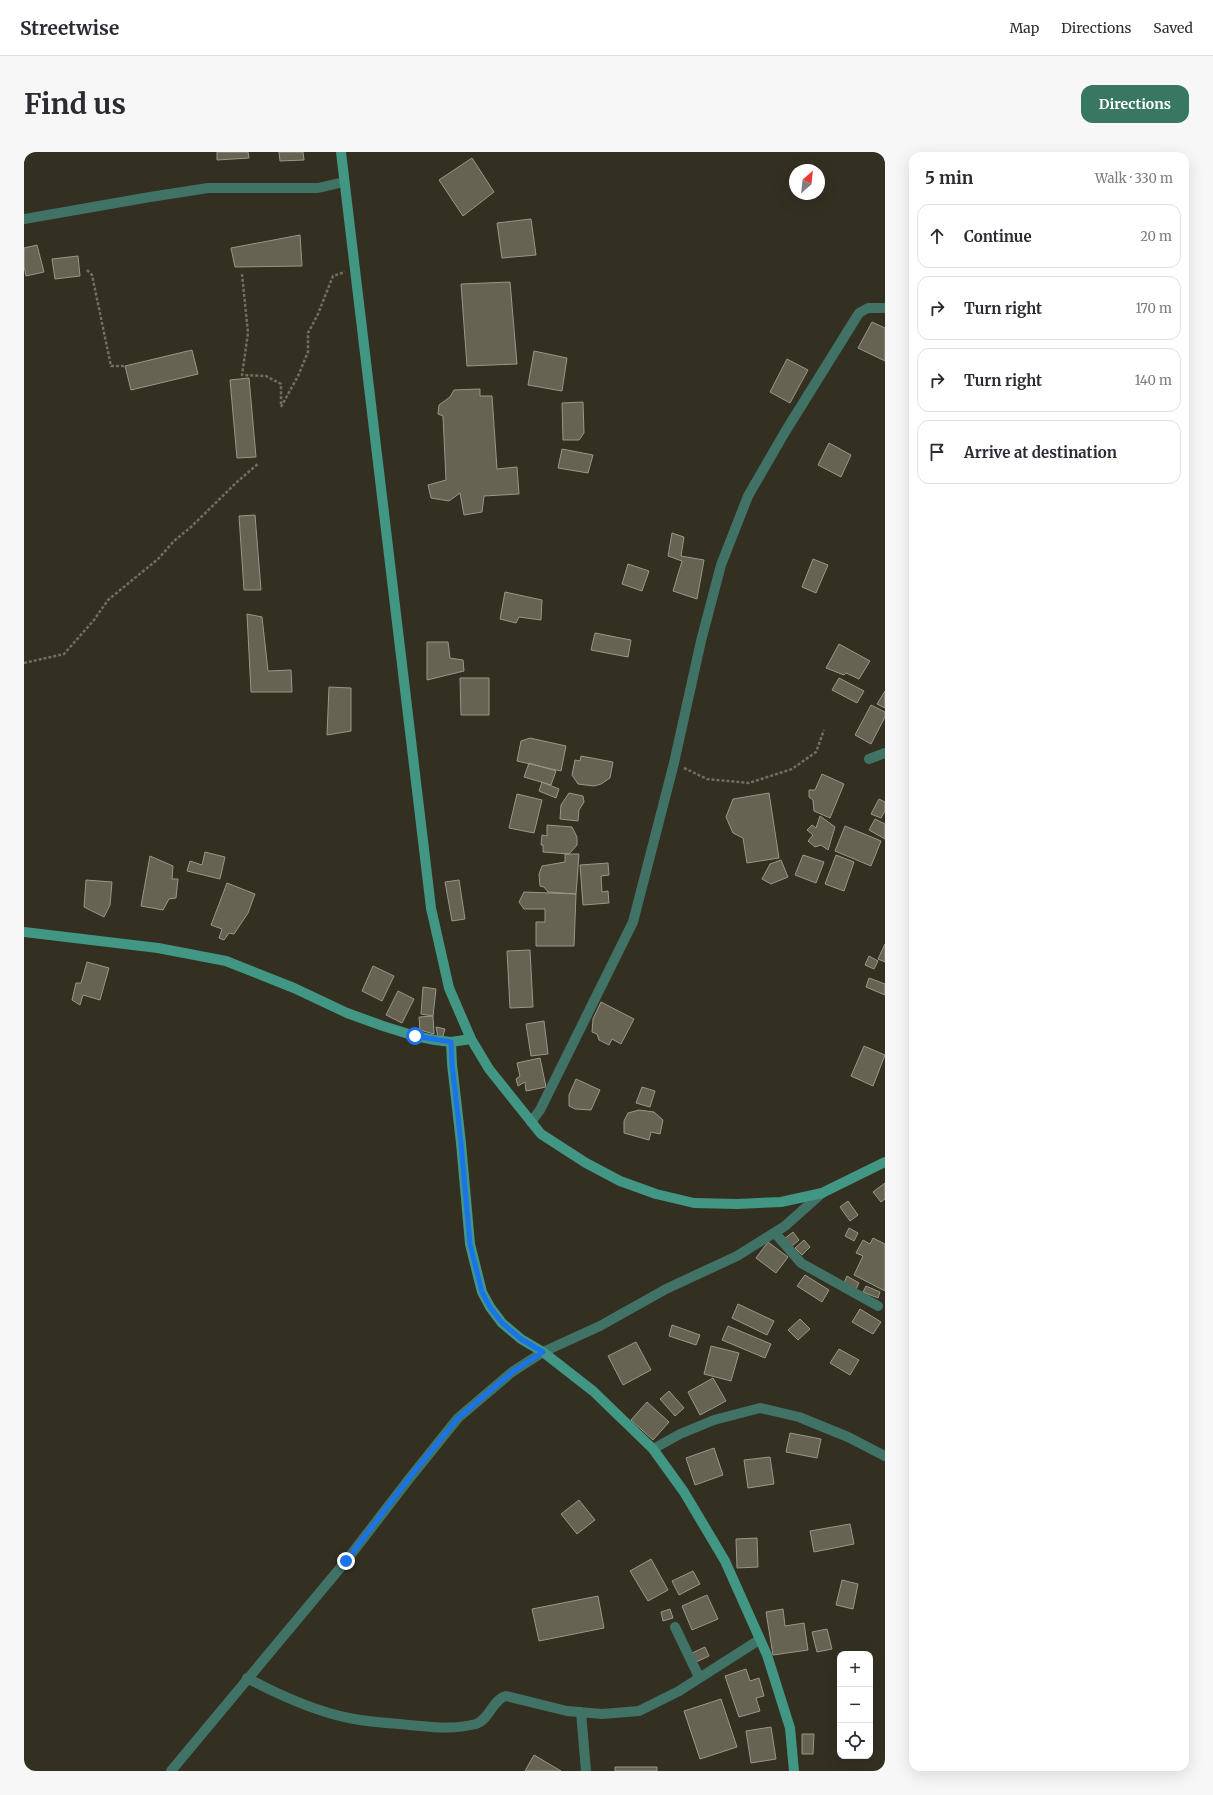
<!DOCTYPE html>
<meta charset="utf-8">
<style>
body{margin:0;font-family:Merriweather,serif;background:#f7f7f7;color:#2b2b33}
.controls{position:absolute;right:12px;bottom:12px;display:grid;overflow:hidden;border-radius:8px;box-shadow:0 4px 16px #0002}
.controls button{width:36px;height:36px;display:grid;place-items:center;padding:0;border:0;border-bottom:1px solid #e1e1e2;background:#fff;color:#2b2b33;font:20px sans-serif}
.compass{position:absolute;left:765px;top:12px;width:36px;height:36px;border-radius:50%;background:#fff;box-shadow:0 4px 16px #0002;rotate:27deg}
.stop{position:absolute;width:12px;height:12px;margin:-9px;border:3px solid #1a73e8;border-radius:50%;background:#fff}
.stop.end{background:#1a73e8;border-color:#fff;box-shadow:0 1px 4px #0008}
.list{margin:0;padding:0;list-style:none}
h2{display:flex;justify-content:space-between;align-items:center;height:52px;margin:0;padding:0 16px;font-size:17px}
h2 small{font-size:13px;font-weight:400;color:#7c7c81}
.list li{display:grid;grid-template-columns:26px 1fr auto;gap:12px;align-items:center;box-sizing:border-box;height:64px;margin:0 8px 8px;padding:0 8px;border:1px solid #e1e1e2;border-radius:12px}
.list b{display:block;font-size:15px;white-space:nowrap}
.list em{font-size:13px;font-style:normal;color:#7c7c81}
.icon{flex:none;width:22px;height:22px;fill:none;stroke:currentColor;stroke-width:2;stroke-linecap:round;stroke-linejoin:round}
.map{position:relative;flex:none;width:861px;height:1619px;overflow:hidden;border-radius:12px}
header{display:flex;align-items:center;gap:24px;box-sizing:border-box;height:56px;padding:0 20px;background:#fff;border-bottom:1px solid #e1e1e2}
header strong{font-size:19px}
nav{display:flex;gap:22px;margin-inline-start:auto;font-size:14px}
.intro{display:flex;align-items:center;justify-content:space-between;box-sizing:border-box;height:96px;padding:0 24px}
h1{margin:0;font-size:28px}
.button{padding:10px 18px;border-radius:12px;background:#387762;color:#fff;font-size:14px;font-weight:700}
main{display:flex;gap:24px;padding:0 24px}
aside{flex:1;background:#fff;border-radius:12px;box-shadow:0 4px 16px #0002}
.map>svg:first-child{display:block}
.building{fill:#666353;stroke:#9a9787}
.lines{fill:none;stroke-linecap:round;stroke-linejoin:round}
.path{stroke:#716e62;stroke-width:2.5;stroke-dasharray:3 2;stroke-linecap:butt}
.street{stroke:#407266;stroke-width:10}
.secondary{stroke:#429684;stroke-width:10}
.route{stroke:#1a73e8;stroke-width:5}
</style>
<header>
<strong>Streetwise</strong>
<nav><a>Map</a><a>Directions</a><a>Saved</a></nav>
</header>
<div class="intro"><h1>Find us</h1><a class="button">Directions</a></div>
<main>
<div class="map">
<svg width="861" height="1619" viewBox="0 0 861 1619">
<rect width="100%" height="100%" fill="#333022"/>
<path class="building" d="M193,0h31l1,6 -32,2z
M255,0h24l1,8 -24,1z
M448,6l22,34 -31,24 -24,-36z
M507,67l5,36 -34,3 -5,-35z
M276,83l2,31 -67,1 -4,-19z
M13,93l7,27 -18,4 -2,-10v-18z
M54,104l2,20 -25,3 -3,-20z
M486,130l7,82 -50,2 -6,-82z
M848,170l13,6v33l-27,-13z
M168,198l6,24 -67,16 -6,-24z
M510,199l33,7 -5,33 -34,-6z
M763,207l21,11 -18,33 -20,-11z
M225,226l7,79 -19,1 -7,-78z
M456,237v7h12l5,73 20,-2 2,27 -35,2 -2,16 -18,3 -4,-22 -11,8 -18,-3 -3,-13 18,-5 -3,-64 -5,-2 1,-9 11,-8 4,-7z
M559,250l1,31 -5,7h-16l-1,-37z
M805,291l22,12 -10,22 -23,-12z
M538,297l31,6 -5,18 -30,-5z
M231,363l6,75h-17l-5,-74z
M648,381l12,4 -3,19 23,4 -7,39 -24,-8 9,-30 -14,-5z
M789,407l15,6 -12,28 -14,-6z
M604,412l21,7 -7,20 -20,-7z
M481,440l37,8 -1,20 -22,-3 -3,6 -16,-4z
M223,462l15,3 6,54 23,-1 1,22h-41z
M571,481l36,7 -3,17 -37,-7z
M403,490h21l2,16 13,2 1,11 -37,9z
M815,492l31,17 -11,18 -13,-6 -2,2 -18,-7z
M436,526h29v37h-28z
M815,526l25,13 -7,12 -25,-13z
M305,535l22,1v43l-24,4z
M861,539v17l-8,-4z
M847,553l14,7v5l-14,27 -16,-9z
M506,586l36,8 -5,25 -44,-10 4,-20z
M557,604l32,6 -3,16 -9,6 -7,2 -16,-2 -6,-9 3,-15 5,1z
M505,611l27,8 -5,14 -27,-8z
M798,622l22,10 -14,34 -16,-7 -1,-11 -4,-3v-7h6z
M518,630l17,7 -3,9 -17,-7z
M545,641l14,3 1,6 -5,8 -1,11 -18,-2 1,-14z
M745,641l10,65 -32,5 -4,-25 -10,-5 -7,-16 7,-18z
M493,642l25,6 -8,33 -25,-5z
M855,647l6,3v9l-4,7 -10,-4z
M796,664l15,11 -7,23 -7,-5 -6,2 -7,-6 5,-6 -6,-5 5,-5 4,3z
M851,667l10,5v15l-16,-9z
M523,673l25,2 5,10v8l-8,9 -26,-2v-7h-2l1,-10 5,1z
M821,674l36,15 -10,25 -36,-15z
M181,700l20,5 -5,22 -33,-8 3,-10 12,4z
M541,702h14l-3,40 -28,-2 -4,-5 -4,-1 -1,-12 3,-8 23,-4z
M779,703l21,7 -8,21 -21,-8z
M812,703l18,7 -10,29 -19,-7z
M126,704l23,10 -1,13h6l-2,19 -7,1 -6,11 -22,-4z
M757,708l7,17 -17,7 -9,-5 8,-15z
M584,711l1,12 -8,1 1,16 6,-1 1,12 -26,2 -3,-40z
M62,728l26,2 -2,23 -6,12 -20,-10z
M435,728l6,39 -13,2 -7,-39z
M203,731l28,11 -7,19 -14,21 -5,-1 -5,7 -5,-2 3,-9 -11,-4z
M500,740l52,2 -2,52h-38v-24h9v-13h-21l-5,-7z
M861,792v18l-7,-3z
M506,798l3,57 -23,1 -3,-57z
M845,804l9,5 -4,8 -9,-4z
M63,810l22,6 -9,32 -17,-5 -3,10 -8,-5 4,-17h5z
M349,814l21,10 -12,25 -20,-10z
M845,826l16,6v11l-19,-8z
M399,835l13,2 -3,27 -12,-2z
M374,839l16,8 -12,24 -16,-8z
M577,850l33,17 -13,25 -9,-5 -3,6 -10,-5 -2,-6 -5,-2 1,-13z
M409,864l1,18 -14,-4 -1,-13z
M520,869l4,33 -17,2 -5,-32z
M412,875l9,2 -2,7 -5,1z
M840,894l21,9 -12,31 -22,-10z
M516,906l6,29 -20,4 -1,-9 -7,4 -2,-7 4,-3 -3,-13z
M552,927l24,11 -9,20 -16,-1 -6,-3v-11z
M618,935l13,4 -5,16 -14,-4z
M615,958l15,2 9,8 -3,14 -9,-2 -2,8 -25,-7v-12l4,-8z
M861,1031v16l-4,3 -8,-10z
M824,1049l10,14 -8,6 -10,-14z
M825,1076l9,5 -4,8 -9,-5z
M769,1080l6,8 -8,7 -7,-8z
M849,1086l12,6v47l-31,-16 9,-19 -7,-3 7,-13 7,4z
M780,1088l6,7 -8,8 -7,-7z
M744,1090l20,15 -12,16 -20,-15z
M781,1123l24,15 -7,12 -25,-16z
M823,1124l12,7 -3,6 -12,-6z
M842,1134l14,6 -2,6 -15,-6z
M714,1152l36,17 -7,14 -35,-17z
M836,1157l21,13 -8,12 -21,-12z
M776,1167l10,10 -12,11 -10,-10z
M648,1173l28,10 -4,10 -27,-9z
M704,1174l43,18 -6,14 -43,-18z
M612,1190l15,28 -28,15 -15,-29z
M687,1194l28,7 -8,28 -27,-7z
M815,1197l20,11 -9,15 -20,-12z
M689,1226l13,23 -26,14 -12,-23z
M645,1239l15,17 -9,8 -15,-17z
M623,1250l22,20 -16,18 -22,-20z
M766,1281l31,6 -4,19 -31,-6z
M690,1296l9,27 -28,10 -9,-27z
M746,1305l4,27 -26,4 -4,-28z
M555,1348l16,20 -18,14 -16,-20z
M826,1372l4,20 -40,8 -4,-21z
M733,1386l1,29 -21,1 -1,-29z
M627,1407l17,31 -20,11 -18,-30z
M669,1419l7,13 -21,11 -7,-14z
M818,1428l16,4 -5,25 -17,-4z
M683,1443l11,24 -26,11 -10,-24z
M574,1444l6,32 -65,13 -7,-32z
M646,1457l3,9 -10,3 -2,-9z
M759,1457l2,17 19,-3 4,27 -35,5 -7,-43z
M803,1477l5,20 -15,3 -5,-20z
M681,1495l4,9 -13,6 -4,-9z
M722,1517l4,12 9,-3 5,18 -8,2 4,13 -21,6 -14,-41z
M697,1547l16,48 -37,12 -16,-48z
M747,1575l5,32 -25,4 -5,-32z
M778,1582h12l-1,20h-11z
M510,1603l27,16h-36z
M591,1615h42v4h-42z"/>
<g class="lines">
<path class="path" d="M63,118l5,5 19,91h14
M218,122l6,59 -6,42 24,1 15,8v22
M257,255l17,-31 10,-24v-19l10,-19 15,-38 12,-4
M0,511l40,-9 30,-34 14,-20 50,-41 16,-18 17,-14 47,-46 21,-18
M660,616l23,11 42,4 43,-14 24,-17 8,-22"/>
<path class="street" d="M0,67l126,-22 58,-9h110l26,-6
M845,607l16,-6
M507,970l9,-12 93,-188 41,-159 27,-122 20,-76 27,-69 37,-64 74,-119 9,-5h17
M751,1081l26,30 77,43
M629,1297l27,-15 34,-14 46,-12 39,9 49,20 37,19
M651,1475l24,50
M223,1526c32,17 66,33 102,40 19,4 40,5 60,7 23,2 44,5 67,-1 14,-5 16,-24 30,-28l61,15 35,3 37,-3 40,-20 80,-51
M557,1560l5,59
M147,1619l175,-210 63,-82 49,-61 54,-46 31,-20 57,-26 66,-37 71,-33 48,-30 37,-33"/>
<path class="secondary" d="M317,0l90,756 18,80 22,51 18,30 52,65 45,29 34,18 36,13 38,9 43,1 44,-2 41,-9 63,-31
M0,780l134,16 68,13 68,27 53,25 36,13 32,10 20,4 16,2 20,-3
M427,890l1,22 9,79 9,101 12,48 8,15 12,16 19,16 22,13 50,39 60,58 31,43 41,69 42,94 23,73 4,43"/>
</g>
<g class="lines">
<path class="route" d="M322,1409l63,-83 49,-60 54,-46 31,-20 -22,-13 -19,-16 -12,-16 -8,-15 -12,-48 -9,-101 -9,-79 -1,-22 -36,-6"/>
</g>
</svg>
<div class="controls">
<button>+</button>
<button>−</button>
<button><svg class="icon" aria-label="locate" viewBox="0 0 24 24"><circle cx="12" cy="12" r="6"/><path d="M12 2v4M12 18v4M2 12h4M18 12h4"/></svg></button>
</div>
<svg class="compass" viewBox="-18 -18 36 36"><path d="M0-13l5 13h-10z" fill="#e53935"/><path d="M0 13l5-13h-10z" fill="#7c7c81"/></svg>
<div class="stop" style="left:391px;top:884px"></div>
<div class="stop end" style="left:322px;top:1409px"></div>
</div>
<aside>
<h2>5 min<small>Walk · 330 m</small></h2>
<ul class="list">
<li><svg class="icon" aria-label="ahead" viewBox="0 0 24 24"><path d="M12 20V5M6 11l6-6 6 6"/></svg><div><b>Continue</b></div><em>20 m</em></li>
<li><svg class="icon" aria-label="right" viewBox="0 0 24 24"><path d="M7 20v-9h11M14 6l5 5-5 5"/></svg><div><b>Turn right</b></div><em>170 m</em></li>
<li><svg class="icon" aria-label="right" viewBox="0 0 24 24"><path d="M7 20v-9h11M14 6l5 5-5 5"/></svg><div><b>Turn right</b></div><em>140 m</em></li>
<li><svg class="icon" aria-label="arrive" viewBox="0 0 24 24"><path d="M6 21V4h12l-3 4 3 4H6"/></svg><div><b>Arrive at destination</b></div></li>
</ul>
</aside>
</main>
